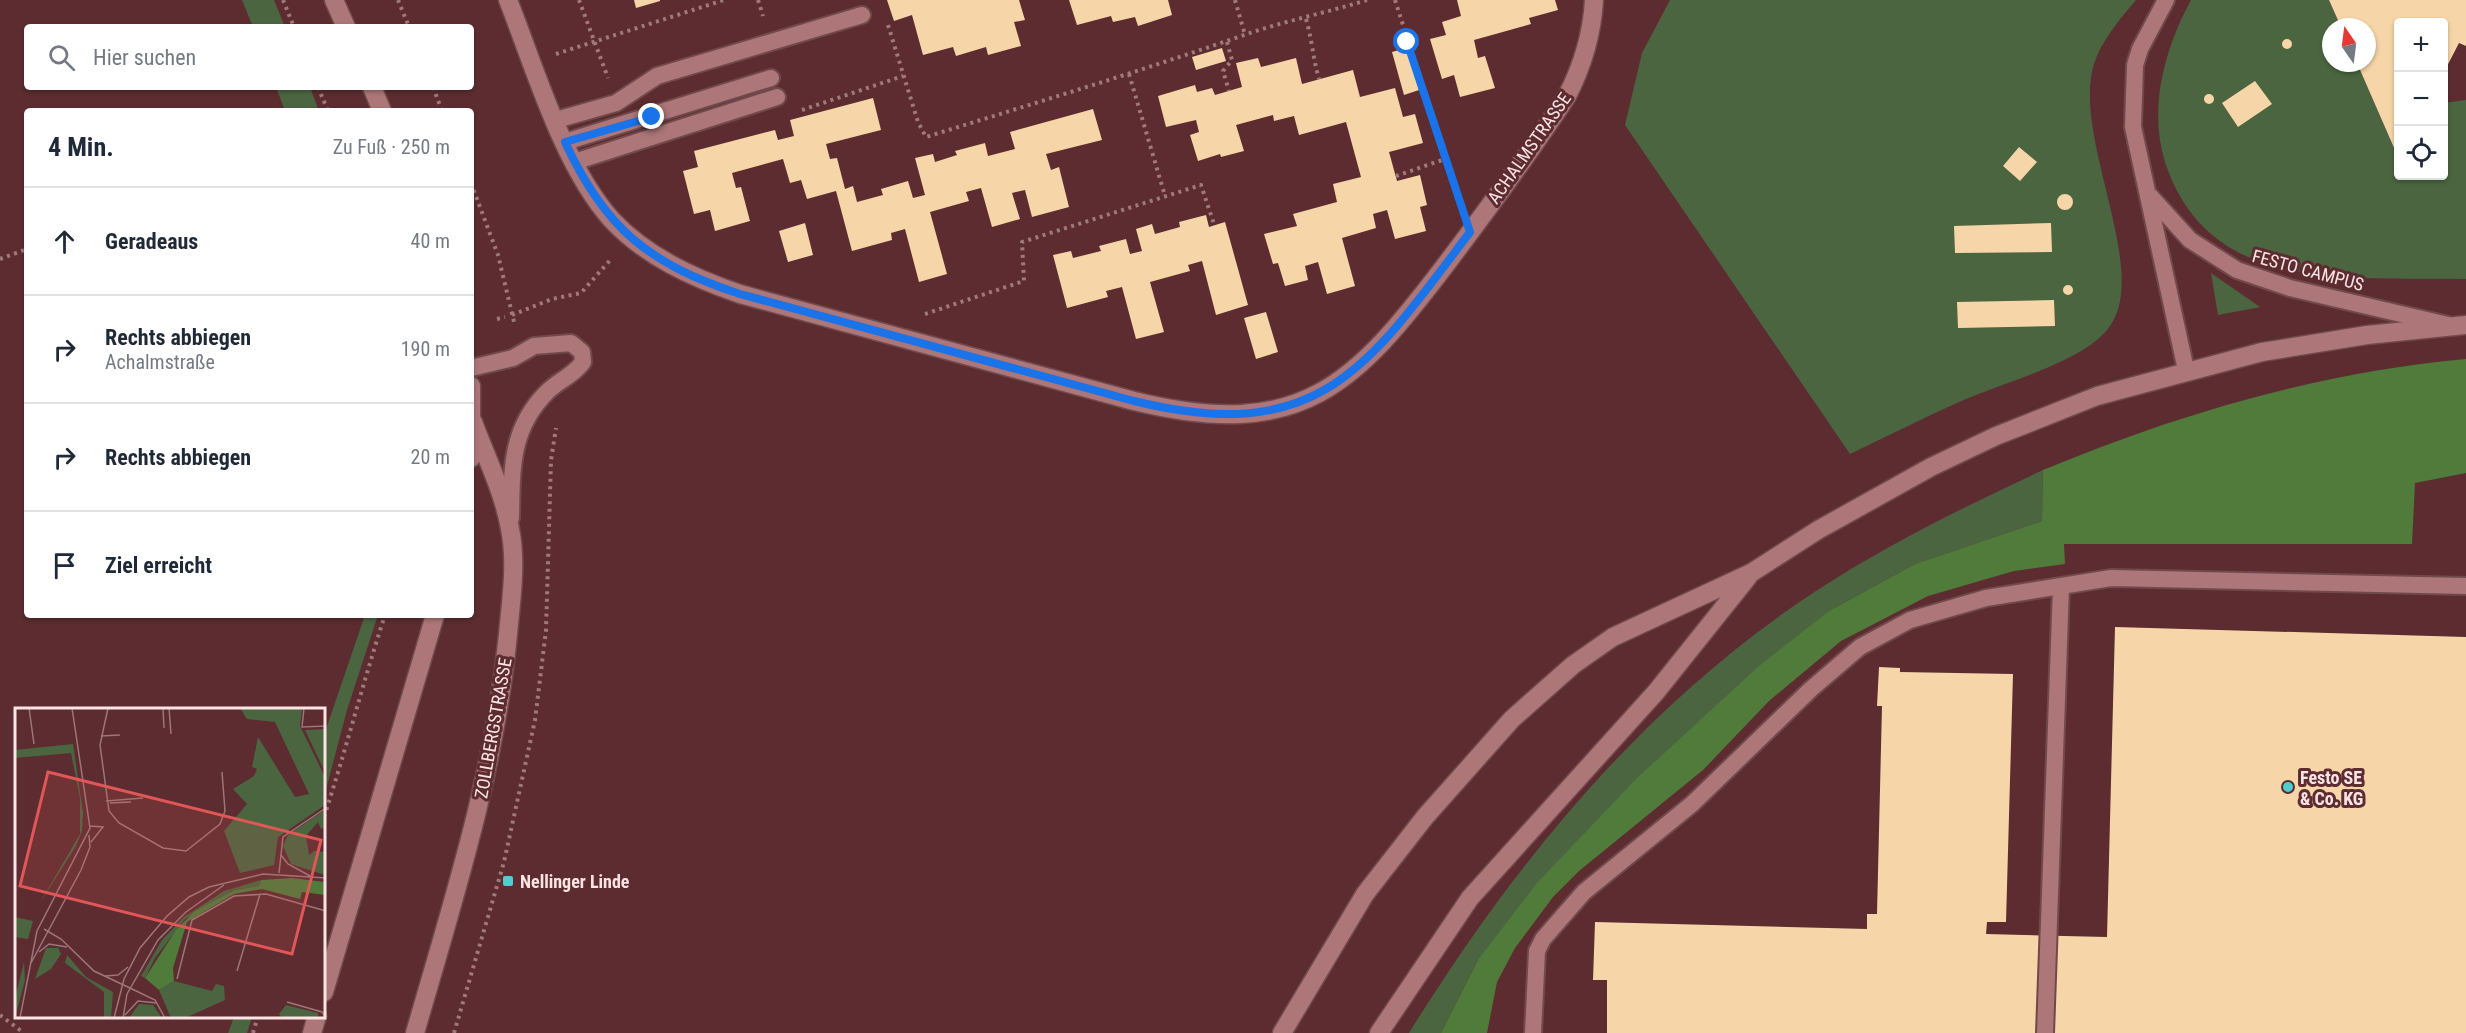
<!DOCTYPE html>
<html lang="de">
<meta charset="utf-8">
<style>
body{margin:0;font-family:"Roboto Condensed",sans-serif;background:#f2f2f3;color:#1f2937}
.controls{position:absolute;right:18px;top:18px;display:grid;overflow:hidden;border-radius:6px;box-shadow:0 2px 4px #0004}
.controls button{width:54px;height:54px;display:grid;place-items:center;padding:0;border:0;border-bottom:2px solid #e0e1e3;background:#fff;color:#1f2937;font:30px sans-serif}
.compass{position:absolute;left:2322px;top:18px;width:54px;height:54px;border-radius:50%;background:#fff;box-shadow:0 2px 4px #0004;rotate:346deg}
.stop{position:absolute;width:18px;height:18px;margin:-14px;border:4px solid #1a73e8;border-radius:50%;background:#fff}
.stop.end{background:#1a73e8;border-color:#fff;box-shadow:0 2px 6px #0008}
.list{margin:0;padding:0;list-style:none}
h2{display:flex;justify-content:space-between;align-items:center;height:78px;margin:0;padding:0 24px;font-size:26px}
h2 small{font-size:20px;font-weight:400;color:#747a83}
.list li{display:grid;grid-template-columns:39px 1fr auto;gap:18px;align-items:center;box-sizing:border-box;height:108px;padding:0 24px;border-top:2px solid #e0e1e3}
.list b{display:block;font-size:22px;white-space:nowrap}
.list p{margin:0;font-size:20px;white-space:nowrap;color:#747a83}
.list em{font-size:20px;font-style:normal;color:#747a83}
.icon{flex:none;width:33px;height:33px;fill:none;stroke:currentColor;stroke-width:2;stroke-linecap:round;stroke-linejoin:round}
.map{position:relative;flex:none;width:2466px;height:1033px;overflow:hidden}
.search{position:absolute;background:#fff;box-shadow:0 2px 4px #0004;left:24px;top:24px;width:450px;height:66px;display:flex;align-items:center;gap:15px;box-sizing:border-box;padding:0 21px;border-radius:6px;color:#747a83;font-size:22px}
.panel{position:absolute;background:#fff;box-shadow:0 2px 4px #0004;left:24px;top:108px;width:450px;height:510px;border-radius:6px}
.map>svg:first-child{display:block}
.green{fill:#4b6540}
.forest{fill:#507b3b}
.building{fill:#f6d6a8}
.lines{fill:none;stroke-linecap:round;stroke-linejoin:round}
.service-casing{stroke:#70494c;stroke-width:20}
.minor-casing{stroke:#70494c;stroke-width:21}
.secondary-casing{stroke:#70494c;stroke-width:21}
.path{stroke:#a0797b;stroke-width:4;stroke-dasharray:3 4.5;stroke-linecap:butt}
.service{stroke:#ad7678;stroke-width:16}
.minor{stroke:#ad7678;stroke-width:18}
.secondary{stroke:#ad7678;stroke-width:18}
.route{stroke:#1a73e8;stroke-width:8}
.poi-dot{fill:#52cdce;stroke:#5c2c30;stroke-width:2}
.labels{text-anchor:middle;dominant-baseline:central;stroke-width:6;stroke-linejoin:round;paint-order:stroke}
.street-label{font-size:18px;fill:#fde4e4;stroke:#5c2c30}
.poi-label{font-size:18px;font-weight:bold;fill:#fde4e4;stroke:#5c2c30;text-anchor:start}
.inset-road{fill:none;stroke:#9c7678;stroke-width:1.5}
.view{fill:#e05757;fill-opacity:0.15;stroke:#e05757;stroke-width:3}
.inset-edge{fill:none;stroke:#fde4e4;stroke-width:3}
</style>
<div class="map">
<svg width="2466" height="1033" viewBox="0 0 2466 1033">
<rect width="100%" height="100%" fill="#5c2c30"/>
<path class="green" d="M242,0h32l11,27h-32z
M1670,0h466c-16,19 -35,41 -42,64 -23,74 60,211 13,266 -28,34 -109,54 -150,73 -36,16 -71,34 -107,51l-225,-329 17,-72z
M2191,0h138l12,27h-10v36h26l41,94v19h46v-73l22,-3v179c-115,-3 -257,18 -301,-117 -17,-54 0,-114 26,-162z
M276,87h34l9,24h-34z
M2211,273l49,34h1l-43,8z
M2043,470l-1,51 -127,43 -86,47 -351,349 -37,73h-32c107,-173 238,-332 410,-444 71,-46 147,-83 224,-119z
M365,615h13l-31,95 -23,87v-62z
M234,1017h18l-5,16h-19z"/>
<path class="forest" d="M2466,359v114l-51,10 -3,61h-348l1,20 -51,7 -86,25 -87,45 -72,60 -66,69 -124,101 -26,26 -38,51 -18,34 -10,51h-46l37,-73 59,-77 99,-104 123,-113 70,-55 86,-47 127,-43 1,-51c135,-56 277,-98 423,-111z"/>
<path class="building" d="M634,0h26v1l-24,7z
M887,0h132l6,20 -11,2 7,24 -33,9 -2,-8 -30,9 -3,-9 -30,8 -11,-40 -18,6z
M1069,0h99l4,15 -34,11 -3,-9 -22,5 -2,-6 -34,9z
M1457,0h98l3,10 -29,8 2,6 -57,16 4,18 7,-2 10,32 -35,9 -6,-22 -12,4 -12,-40 16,-4 -4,-13 19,-6z
M2329,0h137v46l-7,-3 -15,29v-50h-46v135l-41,-94h10v-36h-26z
M2282 44a5 5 0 1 1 10 0a5 5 0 1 1-10 0Z
M1222,48l4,13 -30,9 -4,-13z
M1406,48l13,42 -15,5 -12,-43z
M1258,58l3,9 35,-9 6,26 51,-14 7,27 35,-9 8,29 12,-3 8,29 -34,9 8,29 23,-6 7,30 -7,2 6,24 -31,8 -8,-29 -14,4 3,14 -34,10 13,48 -28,8 -9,-32 -13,4 3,14 -23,6 -7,-23 -5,1 -9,-30 33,-8 -4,-12 44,-12 -4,-18 28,-7 -15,-55 -47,13 -5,-19 -20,5 -1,-6 -37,10 8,26 -23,6 -1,-3 -22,7 -8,-26 9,-3 -3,-12 -30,7 -8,-31 37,-11 2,7 15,-4 3,7 27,-8 -6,-24z
M2255,81l17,23 -34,23 -16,-24z
M2204 99a5 5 0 1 1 10 0a5 5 0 1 1-10 0Z
M873,98l8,32 -55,14 4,15 7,-1 8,31 8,-3 4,16 26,-7 -2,-6 27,-8 5,17 12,-3 -10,-37 18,-4 2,8 22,-7 -2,-4 30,-8 3,13 27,-7 -5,-17 83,-23 9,31 -56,14 5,16 8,-3 10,40 -37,10 -7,-27 -13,3 8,26 -28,8 -11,-39 -15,4 3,9 -39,11 17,62 -28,8 -14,-53 -14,4 1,7 -40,11 -16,-60 -29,8 -6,-19 -11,3 -7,-24 -51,14 4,15 5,-1 9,34 -35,10 -5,-21 -16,4 -11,-43 15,-4 -4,-16 81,-21 3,10 16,-4 -4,-16z
M2019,147l18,15 -17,19 -17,-15z
M2057 202a8 8 0 1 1 16 0a8 8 0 1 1-16 0Z
M1206,215l3,12 16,-5 23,83 -32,10 -14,-54 -14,4 2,6 -40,11 14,50 -28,7 -14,-52 -16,4 2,6 -41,11 -14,-53 18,-4 2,7 28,-7 -2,-5 27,-7 4,15 12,-3 -6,-22 16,-5 3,10 25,-7 -1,-5z
M805,223l8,32 -25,7 -9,-31z
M2051,223l1,29 -97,1 -1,-27z
M2063 290a5 5 0 1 1 10 0a5 5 0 1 1-10 0Z
M2054,300l1,26 -97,2 -1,-26z
M1266,312l12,40 -22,7 -12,-41z
M2115,627l351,10v396h-859v-53h-14l2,-58 272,7v-15h10l5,-208h-5l2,-39 21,1v4l113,2 -7,248h-19l-1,12 121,3z"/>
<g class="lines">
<g class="service-casing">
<path id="service" d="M2166,0l-26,49 -5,16 -2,62 53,243
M556,120l60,-17 41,-27 205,-61
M565,142l206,-64
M574,162l203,-65
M2150,196l40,44 47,30 53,18 158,37
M471,368l42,-10 21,-12 37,-3 11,9 1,10c-10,14 -24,18 -36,30 -37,37 -35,77 -36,126
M1533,1033l4,-82 6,-12 41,-47 108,-88 119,-115 49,-42 50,-27 76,-22 125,-20 355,8
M2045,1033l16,-446"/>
</g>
<g class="minor-casing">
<path id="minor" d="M508,0c27,68 55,165 103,219 34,37 82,59 129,75l394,107c168,41 220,-15 316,-142 40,-53 80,-107 117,-163 16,-31 25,-61 27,-96"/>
</g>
<g class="secondary-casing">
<path id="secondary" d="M334,0l12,27
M372,87l10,24
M471,386v72
M324,992l111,-377
M312,1033l5,-17
M415,1033c38,-132 80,-262 93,-399 3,-33 9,-72 2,-105 -6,-36 -24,-72 -37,-107
M1282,1033l83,-139 60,-77 87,-98 61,-54 40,-28 138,-64 67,-43 113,-63 65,-31 101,-40 165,-44 105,-17 99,-10
M1379,1033l91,-135 186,-206 92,-115"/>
</g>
<path class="path" d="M283,0l11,27
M398,0l11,27
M579,0l29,78
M758,0l5,16
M1235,0l10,35
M1395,0l64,199
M1306,19c6,20 7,40 13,60
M888,25l30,97 8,15c106,-33 212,-65 318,-102 40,-14 82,-22 123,-35
M1227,42l5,18 -9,11 6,20
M556,54l168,-54
M1129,74l36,122
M318,87l10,24
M433,87l9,24
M802,110l101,-34
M1396,176l49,-17
M471,183l27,72 17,71
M0,259l27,-10
M925,314l99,-33 -2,-39 179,-57 13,39
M512,315l40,-16 29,-6 31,-35
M497,319l8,-2
M324,817c22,-67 39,-135 61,-202
M0,1015l24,18
M253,1033l5,-17
M454,1033l50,-171 31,-142 11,-90 5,-170 5,-32"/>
<use href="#service" class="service"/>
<use href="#minor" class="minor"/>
<use href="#secondary" class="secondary"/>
</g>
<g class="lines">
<path class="route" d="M652,117l-87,25c40,87 84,122 175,152l394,107c186,46 234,-34 336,-169l-63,-190"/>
</g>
<g class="poi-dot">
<circle cx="2288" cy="787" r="6"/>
<rect x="502" y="875" width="12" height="12" rx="3"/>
</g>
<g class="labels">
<g class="street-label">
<text transform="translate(1529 148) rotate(-55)">ACHALMSTRASSE</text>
<text transform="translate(2308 270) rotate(15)">FESTO CAMPUS</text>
<text transform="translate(493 728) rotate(-80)">ZOLLBERGSTRASSE</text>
</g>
<g class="poi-label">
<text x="2300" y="777">Festo SE<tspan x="2300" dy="21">&amp; Co. KG</tspan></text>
<text x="520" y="881">Nellinger Linde</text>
</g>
</g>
<g transform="translate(15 708)">
<rect width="310" height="310" fill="#5c2c30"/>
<path d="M225,0h62l-2,18 25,51v28l-47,32 -4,28 -34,8 -16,-42 23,-27 -14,-15 21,-13 3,-7 -5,-2 6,-30 37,60 14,-3 -34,-72 -28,-3zM310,21v43l-20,-42zM58,36l10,69 -1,18 -6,15 -38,60 42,-72v-36l-9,-45 -56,5v-8zM310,102v17l-4,2 -3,-7 -12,14 3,19 5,-4 11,1v23l-34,-11 -8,-18 5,-11zM246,172l-2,6 -26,4 -48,29 -30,39 -10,20 -4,-2 21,-36 22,-23 40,-26zM0,209l18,4 -5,18 -13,-2zM31,240h12l3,6 -10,15 -16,10zM52,247l19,22 27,15 -2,26h-7v-26l-39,-29zM9,254l1,18 -10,38v-20zM159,273l38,10 4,-7 8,2 1,14 -40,18h-14l-12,-28zM124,296l14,1 9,13h-33zM271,297l32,8v5h-36l-3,-4z" fill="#4b6540"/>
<path d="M277,170l33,4v13l-23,-3 -2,7 -38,-10 -28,5 -47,28 -14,46 1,13 -15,9 -14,-12 31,-48 18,-18 40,-22 25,-4 2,-6z" fill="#507b3b"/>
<path class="inset-road" d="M14,0l5,36M93,0l-8,37 9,66 10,12 44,25 23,3 34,-27 5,-13 -3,-39M106,0h38M148,0l1,20M154,0l2,26M289,0l-2,19 24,-1M86,28l19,-1M91,93l37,-3M95,95l21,-1M75,118l13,1 -12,15M266,147l7,9 22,12M264,165l4,-36 43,-29M29,221l17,10 33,32 36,17M24,244l10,-8 18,3M16,255l50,-93 9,-23 -1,-12M222,263l23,-77M90,268l13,-1 10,-8M162,271l15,-59 42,-24 32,-2 60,17M115,280l25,12 10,18M272,294l35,10 4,5M110,307l13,-14 19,2M5,310l17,-87 53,-103 -18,-120M99,310l10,-39 16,-31 27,-32 22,-19 20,-10 54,-13 63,4M108,310l4,-24 31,-54 28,-28 38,-27"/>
<path class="view" d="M33,64l273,68 -29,114 -272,-68z"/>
<rect width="310" height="310" class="inset-edge"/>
</g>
</svg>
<div class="controls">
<button>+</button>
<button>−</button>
<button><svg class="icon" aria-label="locate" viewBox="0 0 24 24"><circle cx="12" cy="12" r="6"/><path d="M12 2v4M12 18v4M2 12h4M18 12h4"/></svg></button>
</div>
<svg class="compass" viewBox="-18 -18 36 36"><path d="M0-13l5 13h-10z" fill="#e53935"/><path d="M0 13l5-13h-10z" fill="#747a83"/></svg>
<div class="stop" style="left:1407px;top:42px"></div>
<div class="stop end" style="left:652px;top:117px"></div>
<div class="search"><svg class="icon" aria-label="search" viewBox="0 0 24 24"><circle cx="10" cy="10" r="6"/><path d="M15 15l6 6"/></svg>Hier suchen</div>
<section class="panel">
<h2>4 Min.<small>Zu Fuß · 250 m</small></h2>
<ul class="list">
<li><svg class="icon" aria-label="ahead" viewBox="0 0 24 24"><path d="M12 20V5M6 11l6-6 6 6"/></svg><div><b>Geradeaus</b></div><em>40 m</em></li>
<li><svg class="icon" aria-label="right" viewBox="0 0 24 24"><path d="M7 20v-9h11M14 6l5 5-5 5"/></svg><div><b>Rechts abbiegen</b><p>Achalmstraße</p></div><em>190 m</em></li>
<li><svg class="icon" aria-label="right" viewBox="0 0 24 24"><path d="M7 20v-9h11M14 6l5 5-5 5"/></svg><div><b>Rechts abbiegen</b></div><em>20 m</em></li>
<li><svg class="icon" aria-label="arrive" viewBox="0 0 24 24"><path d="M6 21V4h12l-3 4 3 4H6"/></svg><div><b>Ziel erreicht</b></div></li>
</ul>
</section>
</div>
